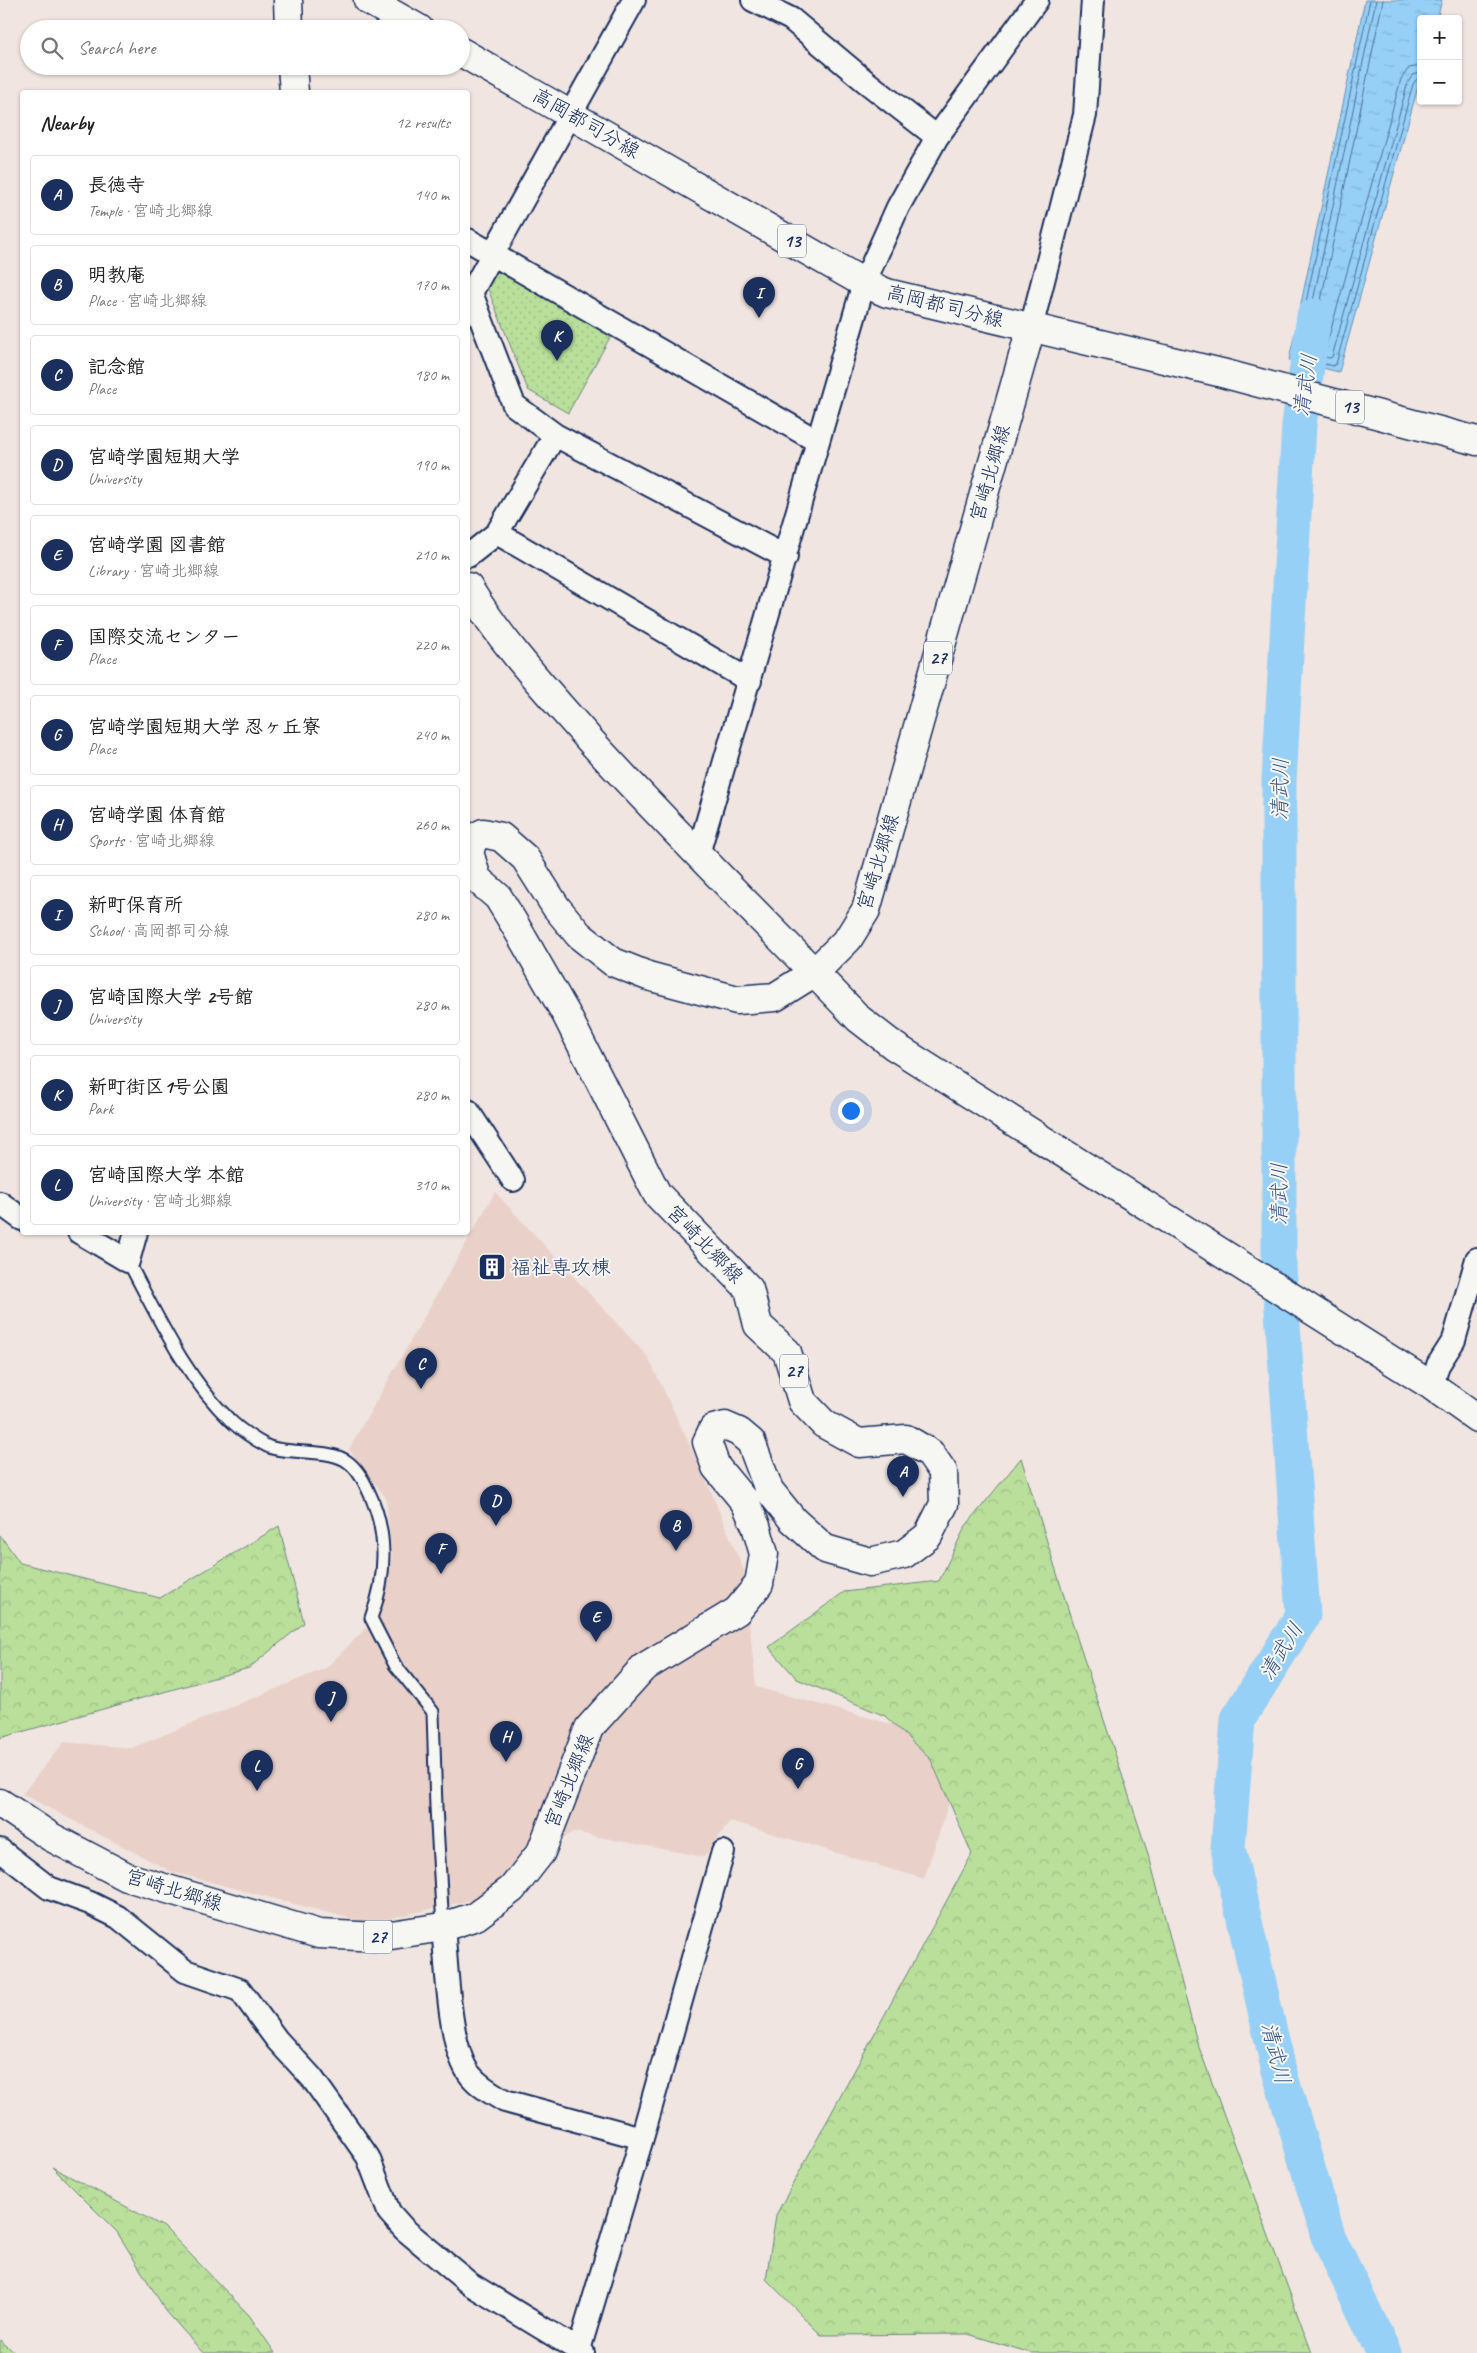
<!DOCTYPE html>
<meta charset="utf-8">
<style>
body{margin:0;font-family:Caveat,"Klee One",sans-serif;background:#f6f6f6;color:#222}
.controls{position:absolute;right:15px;top:15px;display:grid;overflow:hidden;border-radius:5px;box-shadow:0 1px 4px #0004}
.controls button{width:45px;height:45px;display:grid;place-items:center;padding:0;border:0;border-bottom:1px solid #e0e0e0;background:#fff;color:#222;font:25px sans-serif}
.you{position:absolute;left:850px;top:1110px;width:18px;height:18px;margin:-12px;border:4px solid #fff;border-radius:50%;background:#1a73e8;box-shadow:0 0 0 8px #1a73e833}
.badge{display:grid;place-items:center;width:32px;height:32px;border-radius:50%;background:#1b2f5e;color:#fff;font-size:16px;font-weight:700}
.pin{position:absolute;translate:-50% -41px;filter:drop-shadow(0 1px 2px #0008)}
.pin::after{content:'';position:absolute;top:26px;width:18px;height:15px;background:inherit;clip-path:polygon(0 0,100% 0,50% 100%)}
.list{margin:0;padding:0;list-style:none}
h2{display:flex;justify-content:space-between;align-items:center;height:65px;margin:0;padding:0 20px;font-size:21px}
h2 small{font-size:16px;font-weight:400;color:#767676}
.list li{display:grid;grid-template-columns:32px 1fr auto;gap:15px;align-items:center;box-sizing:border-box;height:80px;margin:0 10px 10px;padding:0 10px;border:1px solid #e0e0e0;border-radius:5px}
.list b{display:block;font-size:19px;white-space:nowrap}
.list p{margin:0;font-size:16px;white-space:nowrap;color:#767676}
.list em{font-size:16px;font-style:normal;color:#767676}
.icon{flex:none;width:28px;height:28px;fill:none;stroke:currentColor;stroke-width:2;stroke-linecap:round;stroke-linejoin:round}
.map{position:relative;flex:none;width:1477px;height:2353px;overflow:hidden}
.search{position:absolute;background:#fff;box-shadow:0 1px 4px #0004;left:20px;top:20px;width:450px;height:55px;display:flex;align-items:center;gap:12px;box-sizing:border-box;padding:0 18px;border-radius:28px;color:#767676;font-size:19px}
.panel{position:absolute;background:#fff;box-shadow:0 1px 4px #0004;left:20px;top:90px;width:450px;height:1145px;border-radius:5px}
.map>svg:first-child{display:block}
.built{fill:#e9d1ca}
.forest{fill:url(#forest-crowns);stroke:#6a877c}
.park{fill:url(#park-dots);stroke:#6a877c}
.water{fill:url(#water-ripples);stroke:#6590b9}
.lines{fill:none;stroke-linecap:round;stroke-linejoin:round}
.shore{stroke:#4c6f9b;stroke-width:1}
.river{stroke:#96d0f6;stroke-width:35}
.lane-casing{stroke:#1b2f5e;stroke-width:15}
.street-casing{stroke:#1b2f5e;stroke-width:26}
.secondary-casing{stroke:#1b2f5e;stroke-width:31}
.primary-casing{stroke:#1b2f5e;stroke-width:31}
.lane{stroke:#f6f6f2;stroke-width:11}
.street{stroke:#f6f6f2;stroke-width:22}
.secondary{stroke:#f6f6f2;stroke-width:28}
.primary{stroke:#f6f6f2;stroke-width:28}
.labels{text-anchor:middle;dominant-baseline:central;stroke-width:4;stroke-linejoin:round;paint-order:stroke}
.shield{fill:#f6f6f2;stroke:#5d6b8a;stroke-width:1}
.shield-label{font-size:19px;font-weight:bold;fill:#1b2f5e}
.street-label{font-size:20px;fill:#1b2f5e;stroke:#f6f6f2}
.poi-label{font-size:20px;fill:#1b2f5e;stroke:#f6f6f2;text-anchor:start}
.water-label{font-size:21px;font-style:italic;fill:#3a5784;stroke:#f6f6f2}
</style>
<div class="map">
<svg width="1477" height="2353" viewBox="0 0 1477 2353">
<defs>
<pattern id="forest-crowns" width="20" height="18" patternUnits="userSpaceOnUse" patternTransform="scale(1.25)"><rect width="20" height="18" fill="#b9df9a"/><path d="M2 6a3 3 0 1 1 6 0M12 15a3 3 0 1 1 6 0" fill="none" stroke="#9ec087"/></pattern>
<pattern id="park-dots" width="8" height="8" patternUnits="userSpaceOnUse" patternTransform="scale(1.25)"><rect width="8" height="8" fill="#b9df9a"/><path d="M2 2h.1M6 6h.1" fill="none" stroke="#9ec087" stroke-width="1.8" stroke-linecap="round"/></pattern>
<pattern id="water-ripples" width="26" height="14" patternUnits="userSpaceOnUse" patternTransform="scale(1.25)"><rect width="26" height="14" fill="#96d0f6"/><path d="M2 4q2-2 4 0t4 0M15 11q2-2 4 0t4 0" fill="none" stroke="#81b3d5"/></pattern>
</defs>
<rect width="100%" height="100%" fill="#f0e5e0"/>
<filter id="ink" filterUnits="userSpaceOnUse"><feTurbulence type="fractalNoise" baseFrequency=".02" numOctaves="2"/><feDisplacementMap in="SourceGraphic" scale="10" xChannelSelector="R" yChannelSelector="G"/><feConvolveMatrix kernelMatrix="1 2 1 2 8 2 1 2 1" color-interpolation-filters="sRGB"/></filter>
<g filter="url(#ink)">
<path class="built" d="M495,1192l153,165 56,118 40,96 12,116 212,58 -44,134 -194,-58 -26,36 -131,-25 -101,68 -104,23 -196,-51 -150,-78 42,-52 68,6 194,-80 49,-49 17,-62 -6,-59 -37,-49z"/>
<path class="forest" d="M1021,1458l57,183 72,219 47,182 115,311h-281l-63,-19 -147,1 -55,-56 10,-64 196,-361 -41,-94 -46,-44 -88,-37 -28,-32 75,-55 95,-11 26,-54z
M279,1526l25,97 -55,45 -249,70v-203l20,28 140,35z
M52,2167l112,60 85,88 26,38h-72l-37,-42 -49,-79z
M0,2340l15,13h-15z"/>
<path class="park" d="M496,263l117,69 -45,81 -40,-23 -42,-106z"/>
<path class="water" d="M1365,0h77l-5,19h-16v57l-82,296 -50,-12z"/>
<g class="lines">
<path class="shore" d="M1370,0l-75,354 2,3 36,9 3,-2 77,-280 3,-4 5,-1
M1376,0l-73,349 1,3 25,6 3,-1 76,-275 5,-7 8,-2
M1383,0l-71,344 1,3 11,2 2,-2 75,-268 8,-11 12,-2"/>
<path class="river" d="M1314,316l-15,109 -20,356v486l24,348 -65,104 -10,129 50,219 50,169 56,117"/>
<g class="lane-casing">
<path id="lane" d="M128,1261c29,54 57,116 102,159 9,9 25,20 37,26 19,9 57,2 78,14 10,6 18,19 23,30 20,41 19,86 3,128l24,47 38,47 3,95 7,120"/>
</g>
<g class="street-casing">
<path id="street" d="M634,0l-163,293 43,112 41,30 231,122
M753,0l38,19 74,62 72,56
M468,240l349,201
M1031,328l54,-213 8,-115
M497,533l253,148
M468,556l29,-23 58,-98
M698,854l166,-571 34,-76 39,-70 100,-137
M468,1111l45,69
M0,1203l22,16
M79,1232l49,29 8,-29
M1432,1386l6,-21 16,-25 23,-81
M0,1850l49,38 41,15 28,14 67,54 55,19 37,50 35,38 56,79 21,55 15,17 66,55 113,69
M443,1927c4,37 5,122 28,149 9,11 22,18 34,25l137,37
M578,2353l64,-215 81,-286"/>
</g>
<g class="secondary-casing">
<path id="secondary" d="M288,0l1,29
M292,66l2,26
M468,587c34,56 77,102 120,151 87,96 181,187 271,281l35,27 538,340 45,32"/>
</g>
<g class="primary-casing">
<path id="primary" d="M368,0l51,29
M461,52l403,231 23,10 335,80 255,68
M0,1803l51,34 76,40 192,57 59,3 65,-10 33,-11 36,-27 29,-37 48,-124 54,-60 94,-57 22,-27 5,-30 -8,-28 -11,-24 -29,-35 -9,-25 6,-13 12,-3 14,6 12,10 18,48 24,30 32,29 45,13 34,-8 24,-18 16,-32 -1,-32 -13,-19 -24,-14 -47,4 -35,-19 -22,-23 -15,-49 -29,-27 -9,-36 -92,-95 -91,-180 -51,-89 -17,-28 -21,-18 -8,-27 5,-14 9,-5 18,4 24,21 31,49 23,28 34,27 35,14 89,24 38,-3 40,-25 33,-33 18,-29 165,-582"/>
</g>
<use href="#lane" class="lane"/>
<use href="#street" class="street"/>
<use href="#secondary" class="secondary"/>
<use href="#primary" class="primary"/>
</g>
</g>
<defs>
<g id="building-square" transform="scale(1.4375)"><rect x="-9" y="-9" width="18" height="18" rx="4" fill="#1b2f5e" stroke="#f6f6f2"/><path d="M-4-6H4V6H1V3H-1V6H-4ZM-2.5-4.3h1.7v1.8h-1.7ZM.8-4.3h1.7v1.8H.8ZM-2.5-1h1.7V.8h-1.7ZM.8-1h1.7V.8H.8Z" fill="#fff"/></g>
</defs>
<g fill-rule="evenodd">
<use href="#building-square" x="492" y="1267"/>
</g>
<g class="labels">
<g class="shield">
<rect x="778" y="224.5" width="28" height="33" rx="4"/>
<rect x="1336" y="390.5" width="28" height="33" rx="4"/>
<rect x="924" y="641.5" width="28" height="33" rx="4"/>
<rect x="780" y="1354.5" width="28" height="33" rx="4"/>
<rect x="364" y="1920.5" width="28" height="33" rx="4"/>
</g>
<g class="shield-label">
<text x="792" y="241">13</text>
<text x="1350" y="407">13</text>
<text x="938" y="658">27</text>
<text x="794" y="1371">27</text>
<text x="378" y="1937">27</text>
</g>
<g class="street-label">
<text transform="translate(586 123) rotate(30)">高岡都司分線</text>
<text transform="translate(945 306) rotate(14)">高岡都司分線</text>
<text transform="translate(990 473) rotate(-74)">宮崎北郷線</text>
<text transform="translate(878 862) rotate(-73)">宮崎北郷線</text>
<text transform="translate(705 1244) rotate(46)">宮崎北郷線</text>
<text transform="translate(569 1781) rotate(-68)">宮崎北郷線</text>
<text transform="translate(174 1890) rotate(17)">宮崎北郷線</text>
</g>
<g class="poi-label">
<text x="511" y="1267">福祉専攻棟</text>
</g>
<g class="water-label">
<text transform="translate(1305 385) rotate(-82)">清武川</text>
<text transform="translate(1280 789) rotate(-89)">清武川</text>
<text transform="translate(1279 1194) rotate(-90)">清武川</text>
<text transform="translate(1281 1651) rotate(-58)">清武川</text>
<text transform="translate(1276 2053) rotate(76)">清武川</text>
</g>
</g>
</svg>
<div class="controls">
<button>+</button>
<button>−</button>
</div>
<div class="you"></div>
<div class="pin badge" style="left:903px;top:1497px">A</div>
<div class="pin badge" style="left:676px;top:1551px">B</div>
<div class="pin badge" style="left:421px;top:1389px">C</div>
<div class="pin badge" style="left:496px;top:1526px">D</div>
<div class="pin badge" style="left:596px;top:1642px">E</div>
<div class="pin badge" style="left:441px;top:1574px">F</div>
<div class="pin badge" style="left:798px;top:1789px">G</div>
<div class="pin badge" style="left:506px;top:1762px">H</div>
<div class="pin badge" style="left:759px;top:318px">I</div>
<div class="pin badge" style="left:331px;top:1722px">J</div>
<div class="pin badge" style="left:557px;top:361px">K</div>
<div class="pin badge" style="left:257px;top:1791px">L</div>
<div class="search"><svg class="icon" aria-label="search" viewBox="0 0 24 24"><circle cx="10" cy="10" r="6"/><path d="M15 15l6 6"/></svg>Search here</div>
<section class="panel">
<h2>Nearby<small>12 results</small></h2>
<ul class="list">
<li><span class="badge">A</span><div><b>長徳寺</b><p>Temple · 宮崎北郷線</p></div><em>140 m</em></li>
<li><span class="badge">B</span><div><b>明教庵</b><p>Place · 宮崎北郷線</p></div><em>170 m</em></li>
<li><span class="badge">C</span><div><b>記念館</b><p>Place</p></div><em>180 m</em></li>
<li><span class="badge">D</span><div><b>宮崎学園短期大学</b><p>University</p></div><em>190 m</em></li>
<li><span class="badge">E</span><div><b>宮崎学園 図書館</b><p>Library · 宮崎北郷線</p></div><em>210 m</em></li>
<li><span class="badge">F</span><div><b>国際交流センター</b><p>Place</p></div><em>220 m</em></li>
<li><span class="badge">G</span><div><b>宮崎学園短期大学 忍ヶ丘寮</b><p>Place</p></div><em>240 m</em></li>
<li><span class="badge">H</span><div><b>宮崎学園 体育館</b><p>Sports · 宮崎北郷線</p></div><em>260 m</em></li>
<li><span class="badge">I</span><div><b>新町保育所</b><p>School · 高岡都司分線</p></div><em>280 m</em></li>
<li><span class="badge">J</span><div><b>宮崎国際大学 2号館</b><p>University</p></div><em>280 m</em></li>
<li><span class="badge">K</span><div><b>新町街区1号公園</b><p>Park</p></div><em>280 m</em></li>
<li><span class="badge">L</span><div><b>宮崎国際大学 本館</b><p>University · 宮崎北郷線</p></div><em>310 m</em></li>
</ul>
</section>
</div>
